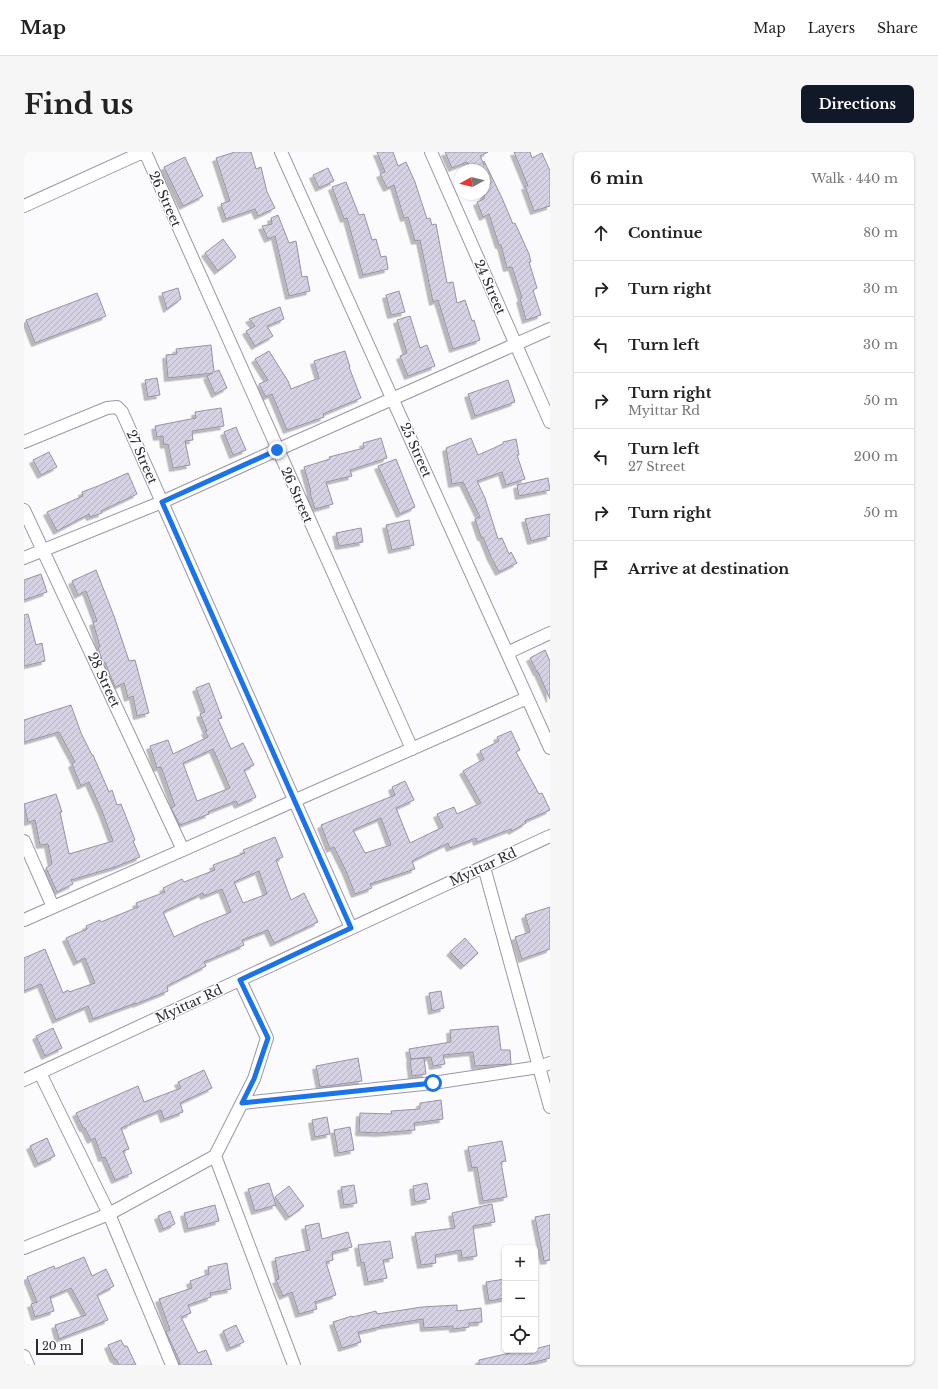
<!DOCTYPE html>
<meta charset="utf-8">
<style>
body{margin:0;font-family:"Libre Baskerville",serif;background:#f6f6f6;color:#222}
.controls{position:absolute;right:12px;bottom:12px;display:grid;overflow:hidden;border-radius:6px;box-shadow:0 1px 3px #0004}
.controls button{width:36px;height:36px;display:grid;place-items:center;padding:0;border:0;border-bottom:1px solid #e0e0e0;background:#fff;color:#222;font:20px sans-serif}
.compass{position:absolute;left:430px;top:12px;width:36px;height:36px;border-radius:50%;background:#fff;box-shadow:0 1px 3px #0004;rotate:262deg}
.scale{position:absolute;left:12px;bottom:10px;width:47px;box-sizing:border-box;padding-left:4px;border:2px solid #2d2b32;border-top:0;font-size:11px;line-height:14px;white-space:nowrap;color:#2d2b32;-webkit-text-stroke:3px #fff;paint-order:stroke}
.stop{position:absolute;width:12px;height:12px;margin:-9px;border:3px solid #1a73e8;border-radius:50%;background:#fff}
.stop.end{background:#1a73e8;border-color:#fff;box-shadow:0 1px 4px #0008}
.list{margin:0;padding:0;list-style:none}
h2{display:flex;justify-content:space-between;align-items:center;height:52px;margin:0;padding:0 16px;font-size:17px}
h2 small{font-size:13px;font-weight:400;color:#767676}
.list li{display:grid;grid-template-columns:26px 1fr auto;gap:12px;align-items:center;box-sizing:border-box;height:56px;padding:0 16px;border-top:1px solid #e0e0e0}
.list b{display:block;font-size:15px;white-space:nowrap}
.list p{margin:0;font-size:13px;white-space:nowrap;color:#767676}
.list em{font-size:13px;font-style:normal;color:#767676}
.icon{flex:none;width:22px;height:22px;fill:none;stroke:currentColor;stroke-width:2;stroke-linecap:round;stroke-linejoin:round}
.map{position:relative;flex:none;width:526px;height:1213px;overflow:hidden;border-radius:6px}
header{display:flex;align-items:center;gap:24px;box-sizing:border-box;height:56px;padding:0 20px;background:#fff;border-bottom:1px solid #e0e0e0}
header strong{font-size:19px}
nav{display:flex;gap:22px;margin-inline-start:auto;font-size:14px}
.intro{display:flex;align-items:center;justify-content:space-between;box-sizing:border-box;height:96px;padding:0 24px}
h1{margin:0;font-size:28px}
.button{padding:10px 18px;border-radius:6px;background:#111827;color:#fff;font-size:14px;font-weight:700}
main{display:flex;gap:24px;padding:0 24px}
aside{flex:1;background:#fff;border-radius:6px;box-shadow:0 1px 3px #0004}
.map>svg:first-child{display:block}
.building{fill:url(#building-hatch);stroke:#9793a3;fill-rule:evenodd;filter:url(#shadow)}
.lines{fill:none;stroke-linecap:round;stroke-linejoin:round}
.minor-casing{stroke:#9b97a7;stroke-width:14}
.minor{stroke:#fff;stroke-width:12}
.route{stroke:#1a73e8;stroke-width:5}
.labels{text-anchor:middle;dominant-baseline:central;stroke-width:3;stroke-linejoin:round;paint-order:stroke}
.street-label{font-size:13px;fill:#2d2b32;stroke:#fff}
</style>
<header>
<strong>Map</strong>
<nav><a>Map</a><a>Layers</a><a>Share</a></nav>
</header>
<div class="intro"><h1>Find us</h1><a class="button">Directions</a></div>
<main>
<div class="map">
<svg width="526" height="1213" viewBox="0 0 526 1213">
<defs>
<pattern id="building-hatch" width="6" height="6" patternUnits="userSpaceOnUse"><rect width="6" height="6" fill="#d6d2e3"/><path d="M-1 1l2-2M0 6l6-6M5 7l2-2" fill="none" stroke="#b8b4c3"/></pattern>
<filter id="shadow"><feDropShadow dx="-3.5" dy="3.5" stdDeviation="0" flood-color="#0004"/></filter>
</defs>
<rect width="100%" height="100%" fill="#fbfafd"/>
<path class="building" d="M211,0h16l5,17 5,-2 6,25 8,16 -17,8 -3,-7 -29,10 -5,-15 9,-3 -14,-43z
M353,0h16l5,14 8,-4 9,20 12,37 3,-1 2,7 4,-1 11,59 6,-1 4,21 8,-3 7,21 2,-1 6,20 -27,9 -15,-49 -5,2 -13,-62 -5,1 -7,-24 -4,1 -10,-33 -7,3 -7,-14 5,-2z
M421,0h43l-8,4 4,9v-4l18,37 11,26 2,-1 14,31 2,8h-2l8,26 -4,2 8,25 -15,5 -6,-21 2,-1 -10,-31 -5,1 -6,-23h-2l-10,-31 -6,3 -6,-15 7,-3v-29h-13l-4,-8 -15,6z
M490,0h16l2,6 10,-5 8,18v35l-16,5 -9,-25h3z
M161,5l18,39 -20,10 -19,-39z
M304,16l6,13 -15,7 -6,-13z
M322,30l13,33 5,-1 8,26 4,-1 5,18 5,-1 2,13 -25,6 -16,-57 -3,1 -12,-32z
M254,63l11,28 7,-2 6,36 5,-1 3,15 -21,5 -14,-60 -7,3 -6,-13 10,-2 -1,-6z
M199,87l13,18 -18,14 -13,-18z
M154,136l3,11 -14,10 -5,-16z
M375,139l6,21 -14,3 -5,-20z
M73,141l9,23 -71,27 -9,-23z
M256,155l4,12 -17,7 6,10 -18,10 -9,-15 9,-5 -6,-7z
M386,164l10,32 7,-3 8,21 -27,10 -8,-20 7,-3 -10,-33z
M187,193l3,27 5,-2 8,18 -12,6 -8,-18 6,-3 -45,5 -2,-23 11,-1 -1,-5z
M245,199l19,30 3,8 28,-11 -5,-17 31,-10 5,16h-1l12,31 -38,16 1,3 -37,13 -15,-36 -6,3 -7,-13 9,-4 -13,-21z
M133,226l3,17 -12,2 -3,-17z
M484,228l7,22 -40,14 -7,-22z
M197,256l3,18 -32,5 1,9 -8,1 5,24 -17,3 -5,-24 -4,1 -1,-9 -6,1 -2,-11 41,-8 -1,-6z
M212,275l10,23 -13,5 -9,-23z
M357,286l6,20 -37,12 2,6 -26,6 7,22 -18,5 -5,-16 1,-1 -7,-25 26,-8 -1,-2 35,-9 -1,-5z
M447,286l7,17 25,-11v-2l13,-3 3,16h-2l8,24 -19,6 -4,-13 -25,9 8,17 13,41 4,-1 7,16 2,-2 6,11 -18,9 -8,-15 -8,-20h-2l-6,-18 5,-2 -17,-35 -11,2 -6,-36z
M25,300l8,15 -16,8 -8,-15z
M372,307l19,48 -15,7 -22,-48z
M104,321l9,21 -36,17 1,2 -12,4 -1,-3 -32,17 -10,-19 36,-16 -1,-4 16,-6z
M524,326l2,12 -31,6 -2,-11z
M526,362v22l-19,5 -6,-22z
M385,368l5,25 -22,5 -6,-25z
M337,376l2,14 -24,4 -3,-13z
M72,418l18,46 15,45 6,-1 14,53 -12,3 -4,-20 -5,2 -4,-15 -9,4 -10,-25h-2l-2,-5 -3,-10h2l-7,-25 4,-1 -11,-30 -8,4 -6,-14z
M17,422l6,18 -23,8v-20z
M4,462l8,31 6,-2 3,18 -21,5v-51z
M521,498l5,11v38l-12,-27h-1l-7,-14z
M185,531l13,35 -4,1 13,30 12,-6 11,22 -10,5 12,27 -18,8 -2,-4 -28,11 1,2 -29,11 -9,-17 4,-2 -14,-39 -4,1 -7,-22 18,-6 5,14 35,-17 -3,-6h2l-7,-17 5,-2 -9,-24zM189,597l17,39 -33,13 -14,-38z
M47,553l10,28 11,22h1l16,37 3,-2 5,15 4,-1 14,36 -2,1 7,16 -25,10 -44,13 2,4 -16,8 -11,-24 6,-4 -4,-20 -8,1 -5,-25 -7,2 -4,-18 32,-10 6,18h-2l9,42 44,-13 -11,-30 -13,-29 -8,4 -9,-22 3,-2 -16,-30 -35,10v-22z
M487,579l9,19 -4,2 23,42 3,-1 8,17 -25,11 1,2 -14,8 -1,-2 -34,13 -1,-4 -26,10 -2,-5 -36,18 3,8 -45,15 2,4 -17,6 -9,-23 -12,-24 -4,2 -9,-24 74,-30 -3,-8 13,-6 9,19 -18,8 14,35 33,-16 -6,-13 17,-7 3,7 24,-11 -18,-32 21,-12 -4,-8 19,-10 -2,-4zM357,666l10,27 -26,8 -12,-23z
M251,685l8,20 -7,3 15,40 13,-7 14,29 -44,21 -6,-13 -26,10 2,5 -40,17 2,4 -39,20 1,5 -32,13v-1l-43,16 -5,-13 -32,14 -15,-36 -17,7v-33l21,-9 18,44 5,-3 1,2 26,-9 -10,-25 -8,4 -11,-24 21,-9 -1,-3 14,-6 1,2 37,-15 -2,-4 29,-11 -2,-4 19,-9 2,3 31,-12 -2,-5 32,-12 -2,-3zM235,719l8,23 -24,9 -9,-21zM198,737l9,23 -32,13 -25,12 -11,-25 40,-19 1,3z
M526,755v42l-28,10 -7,-22 15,-5 -5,-17z
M441,786l13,15 -14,13 -14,-14z
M417,839l3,17 -12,3 -3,-18z
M474,874l3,24h9l1,14 -36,2 -2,-14 -30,3 2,9 -12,2 -2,-9 -20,2 -2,-10 42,-7 -1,-12z
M29,876l9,20 -17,8 -9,-20z
M334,906l4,23 -42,6 -4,-21z
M400,906l2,16 -14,2 -2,-17z
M180,918l8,18 -32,15 3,9 -19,7 -3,-9 -31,13 1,1 -10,4 8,21 -6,2 9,22 -17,7 -10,-23 -3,1 -7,-20 -4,2 -6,-12h-2l-7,-15 62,-27 6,16 37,-14 -3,-6z
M417,948l2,19 -29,4 1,7 -36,3 -20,-1 1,-19 32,1 -1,-3 29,-2v-6z
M303,965l3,17 -15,3 -3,-17z
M326,975l4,23 -16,3 -4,-23z
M23,986l8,18 -17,8 -8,-18z
M478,989l4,20 -5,1 6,35 -24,4 -6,-34 -5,1 -4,-21z
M245,1031l7,22 -21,6 -7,-22z
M403,1031l3,16 -15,3 -2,-16z
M330,1033l3,18 -13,2 -3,-18z
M265,1034l15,20 -15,11 -14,-20z
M468,1052l3,18 -22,4 4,30 -15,2 -1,-8 -26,5 1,8 -15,2 -6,-32 40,-5 -3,-15z
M191,1053l4,16 -31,8 -4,-16z
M146,1059l5,13 -12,5 -5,-13z
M526,1062v46l-6,1 -9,-44z
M295,1071l3,16 26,-7 4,15 -20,5 1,8 -7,2 10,33 -21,7 2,7 -18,5 -7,-22 -9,4 -7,-16 3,-1 -4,-21 35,-8 -5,-24z
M366,1089l3,17 -10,2 4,18 -19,4 -4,-20 -3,1 -3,-18z
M60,1105l8,19 14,-7 8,17 -17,9 11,25 -49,19 -4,-14 31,-10 -15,-27 -21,9 4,14 -19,6 -4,-13 6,-2 -10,-25 27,-11 1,3z
M203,1111l4,26 -21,4 1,4 -23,8 3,8 -10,4 17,36 8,-3 6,15h-33l1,-3 -14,-30 4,-2 -11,-31 33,-11 -2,-7 19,-7 -1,-7z
M481,1127v19l-16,3 -3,-19z
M433,1153v6l24,-3 1,14 -13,1v4l-16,2v-3l-29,2 -1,-9 -43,7v1l-22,5 3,10 -19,6 -9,-26 19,-6 1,1 23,-6 1,3 45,-7z
M212,1173l8,17 -14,6 -7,-17z
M97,1188l3,6h3l9,19h-17l-3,-6h-2l-6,-14z
M526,1193v13l-26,7h-45v-5l40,-9v2l16,-3v-1z"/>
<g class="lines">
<g class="minor-casing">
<path id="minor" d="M121,0l267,597
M257,0l269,596
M407,0l119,270
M0,54l119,-54
M0,290l83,-34 10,-1 5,5 229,516
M0,358l159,340
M0,406l138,-56 115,-52 273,-121
M483,501l43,-20
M0,689l29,66
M460,715l66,240
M0,768l503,-222
M16,921l69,141 63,151
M0,928l526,-244
M218,951l191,-20 106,-16 11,-4
M191,1004l79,209
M0,1096l85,-34 106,-58 39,-77 13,-41 -27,-58
M0,1204l4,9"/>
</g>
<use href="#minor" class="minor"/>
</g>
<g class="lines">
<path class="route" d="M253,298l-115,52 189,426 -111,52 28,58 -14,41 -12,24 191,-20"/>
</g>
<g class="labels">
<g class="street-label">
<text transform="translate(141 47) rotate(66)">26 Street</text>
<text transform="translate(466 135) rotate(66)">24 Street</text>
<text transform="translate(392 298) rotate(66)">25 Street</text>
<text transform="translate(118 305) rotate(66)">27 Street</text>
<text transform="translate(273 343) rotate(66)">26 Street</text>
<text transform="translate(80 528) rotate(65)">28 Street</text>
<text transform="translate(459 715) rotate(-25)">Myittar Rd</text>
<text transform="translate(165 852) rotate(-25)">Myittar Rd</text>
</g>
</g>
</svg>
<div class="controls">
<button>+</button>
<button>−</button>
<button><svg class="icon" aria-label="locate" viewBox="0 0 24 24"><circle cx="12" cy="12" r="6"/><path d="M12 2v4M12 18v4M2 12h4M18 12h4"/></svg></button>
</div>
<svg class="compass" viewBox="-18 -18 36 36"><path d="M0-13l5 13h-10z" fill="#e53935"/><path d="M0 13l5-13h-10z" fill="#767676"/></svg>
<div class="scale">20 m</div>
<div class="stop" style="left:409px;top:931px"></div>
<div class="stop end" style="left:253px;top:298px"></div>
</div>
<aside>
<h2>6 min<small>Walk · 440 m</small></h2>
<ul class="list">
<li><svg class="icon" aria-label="ahead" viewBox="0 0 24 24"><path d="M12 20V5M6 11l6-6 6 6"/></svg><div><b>Continue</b></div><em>80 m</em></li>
<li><svg class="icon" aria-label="right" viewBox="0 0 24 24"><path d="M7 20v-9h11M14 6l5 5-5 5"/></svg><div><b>Turn right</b></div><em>30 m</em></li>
<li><svg class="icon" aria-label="left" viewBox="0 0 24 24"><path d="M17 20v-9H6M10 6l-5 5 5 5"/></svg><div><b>Turn left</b></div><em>30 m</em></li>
<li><svg class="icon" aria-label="right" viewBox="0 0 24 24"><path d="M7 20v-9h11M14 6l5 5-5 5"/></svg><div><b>Turn right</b><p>Myittar Rd</p></div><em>50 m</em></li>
<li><svg class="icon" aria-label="left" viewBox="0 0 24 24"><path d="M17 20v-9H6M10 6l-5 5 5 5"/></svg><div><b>Turn left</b><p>27 Street</p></div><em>200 m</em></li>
<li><svg class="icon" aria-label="right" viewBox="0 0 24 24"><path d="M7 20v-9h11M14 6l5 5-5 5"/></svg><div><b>Turn right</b></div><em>50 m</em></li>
<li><svg class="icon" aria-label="arrive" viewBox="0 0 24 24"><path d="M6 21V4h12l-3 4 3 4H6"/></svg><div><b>Arrive at destination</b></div></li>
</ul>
</aside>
</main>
